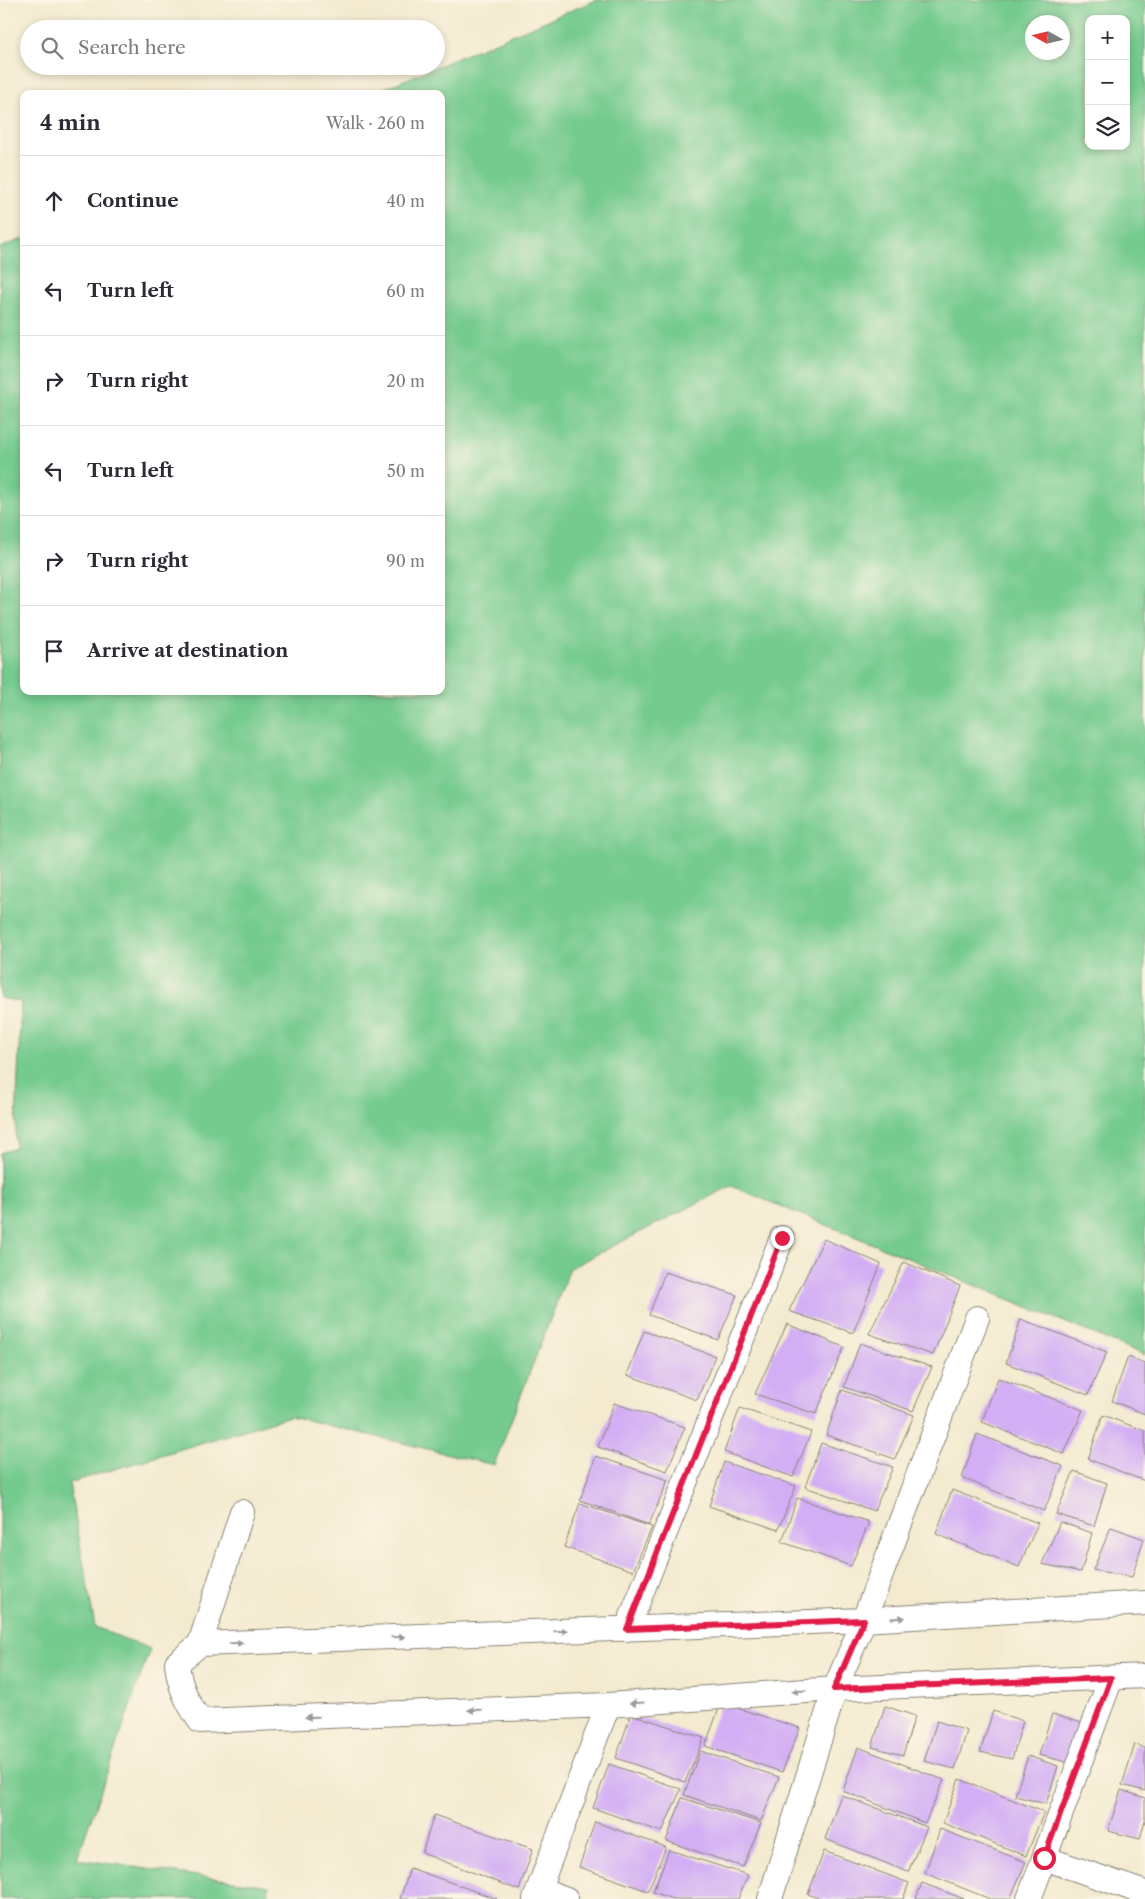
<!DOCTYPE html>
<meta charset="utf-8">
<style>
body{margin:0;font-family:"Libre Caslon Text",serif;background:#f2f2f3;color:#2b2b33}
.controls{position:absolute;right:15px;top:15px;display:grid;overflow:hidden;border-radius:10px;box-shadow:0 2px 8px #0003}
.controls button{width:45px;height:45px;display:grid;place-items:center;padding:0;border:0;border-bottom:1px solid #e1e1e2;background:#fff;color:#2b2b33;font:25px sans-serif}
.compass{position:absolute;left:1025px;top:15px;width:45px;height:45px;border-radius:50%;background:#fff;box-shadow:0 2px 8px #0003;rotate:278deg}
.stop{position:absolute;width:15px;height:15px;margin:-11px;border:4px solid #e11d48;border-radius:50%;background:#fff}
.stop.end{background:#e11d48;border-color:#fff;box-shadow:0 1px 5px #0008}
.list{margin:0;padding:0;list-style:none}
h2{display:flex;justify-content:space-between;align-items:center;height:65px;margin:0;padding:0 20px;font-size:21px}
h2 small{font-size:16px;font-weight:400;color:#7c7c81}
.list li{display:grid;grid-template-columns:32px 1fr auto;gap:15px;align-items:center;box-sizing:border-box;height:90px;padding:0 20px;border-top:1px solid #e1e1e2}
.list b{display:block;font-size:19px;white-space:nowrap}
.list em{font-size:16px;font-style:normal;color:#7c7c81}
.icon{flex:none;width:28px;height:28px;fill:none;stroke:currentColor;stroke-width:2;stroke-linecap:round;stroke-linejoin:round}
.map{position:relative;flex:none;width:1145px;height:1899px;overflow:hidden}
.search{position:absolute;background:#fff;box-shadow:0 2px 8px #0003;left:20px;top:20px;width:425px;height:55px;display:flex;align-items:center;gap:12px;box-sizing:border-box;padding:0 18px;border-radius:28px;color:#7c7c81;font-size:19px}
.panel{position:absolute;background:#fff;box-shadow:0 2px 8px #0003;left:20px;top:90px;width:425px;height:605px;border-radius:10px}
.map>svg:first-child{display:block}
.green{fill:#74ca8e;stroke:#487355;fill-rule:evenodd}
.building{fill:#d2aef4}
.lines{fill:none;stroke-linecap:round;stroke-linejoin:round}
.street-casing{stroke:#888376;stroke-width:26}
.street{stroke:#fff;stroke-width:24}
.oneway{fill:#999}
.route{stroke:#e11d48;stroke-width:6}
</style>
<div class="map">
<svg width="1145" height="1899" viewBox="0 0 1145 1899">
<rect width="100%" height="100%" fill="#fcf5e5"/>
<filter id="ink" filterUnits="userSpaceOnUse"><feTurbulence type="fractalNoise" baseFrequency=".02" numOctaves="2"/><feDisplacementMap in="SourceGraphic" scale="10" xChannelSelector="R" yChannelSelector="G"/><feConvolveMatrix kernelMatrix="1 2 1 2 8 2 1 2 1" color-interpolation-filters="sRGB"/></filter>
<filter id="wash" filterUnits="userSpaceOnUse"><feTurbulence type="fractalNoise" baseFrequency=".0096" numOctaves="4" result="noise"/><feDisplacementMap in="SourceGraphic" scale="20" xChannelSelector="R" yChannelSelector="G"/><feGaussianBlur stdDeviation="1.12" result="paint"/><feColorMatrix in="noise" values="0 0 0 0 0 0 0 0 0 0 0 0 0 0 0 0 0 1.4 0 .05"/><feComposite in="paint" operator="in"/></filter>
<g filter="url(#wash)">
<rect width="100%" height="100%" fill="#f3eacf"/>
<path class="green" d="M596,0h549v1355l-414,-169 -161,82 -76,197 -204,-49 -221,67 26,144 55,22 -73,210 192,27 -2,13h-267v-746l15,-5 6,-146 -21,-4v-750l24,-10v453h417v-597h-70zM1089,19h37v127h-37zM1032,22h30v30h-30z"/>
<g id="blocks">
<path class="building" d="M824,1239l57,25 -28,69 -64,-22z
M904,1262l56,24 -27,69 -64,-21z
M665,1272l72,23 -19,45 -69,-25z
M1021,1319l86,33 -19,43 -82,-32z
M787,1324l57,23 -28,67 -61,-20z
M644,1331l71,25 -18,44 -70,-25z
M860,1343l72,24 -19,44 -69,-24z
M1128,1357l17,6v51l-33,-13z
M998,1378l85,32 -19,44 -82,-32z
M842,1390l72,25 -19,44 -69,-24z
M614,1403l71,24 -18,44 -69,-24z
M740,1408l71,24 -18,45 -69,-25z
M1103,1415l42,16v50l-57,-22z
M977,1434l86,32 -19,45 -82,-33z
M821,1443l72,24 -19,44 -69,-24z
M596,1456l72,24 -19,45 -69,-25z
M724,1462l72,24 -18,44 -69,-24z
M1074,1471l33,12 -13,43 -38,-12z
M952,1490l86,33 -19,44 -83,-33z
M797,1498l72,24 -18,44 -69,-24z
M580,1503l72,24 -19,44 -69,-24z
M1060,1522l32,11 -11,39 -39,-8z
M1111,1527l33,12 -12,38 -39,-7z
M721,1703l79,25 -18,44 -77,-26z
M885,1706l30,10 -12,39 -31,-8z
M993,1711l30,10 -11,38 -32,-7z
M631,1714l73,24 -19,44 -69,-24z
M1052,1714l30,9 -12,40 -31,-8z
M937,1721l30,10 -12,38 -31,-8z
M1135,1744l10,4v43l-23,-6z
M858,1747l86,33 -19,43 -82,-32z
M700,1751l79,26 -18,44 -77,-26z
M1028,1756l30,10 -12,38 -31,-8z
M609,1764l72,25 -19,43 -69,-24z
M959,1779l85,33 -18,44 -83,-33z
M1121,1790l24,8v22l-5,19 -32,-8z
M841,1795l86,32 -19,45 -83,-33z
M682,1798l79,25 -18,44 -77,-26z
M434,1815l99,34 -14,41 -97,-37z
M595,1822l71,25 -18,44 -69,-24z
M940,1829l86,33 -16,37h-20l-65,-26z
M669,1850l79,25 -10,24h-66l-19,-7z
M824,1851l85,32 -6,16h-83l-12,-5z
M410,1868l87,31h-97z
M922,1883l42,16h-48z"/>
</g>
</g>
<g filter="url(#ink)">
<use href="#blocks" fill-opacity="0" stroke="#888376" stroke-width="1"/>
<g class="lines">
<g class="street-casing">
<path id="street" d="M1145,1603l-281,17 -664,24 -23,19c2,23 10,39 23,58l408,-16 227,-16 310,-13
M627,1629l155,-391
M200,1644l42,-132
M1044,1858l101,35
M539,1889l27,10
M535,1899l73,-194
M770,1899l65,-210 29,-69 113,-302
M1029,1899l82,-221"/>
</g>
<use href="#street" class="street"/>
</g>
<defs><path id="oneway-solid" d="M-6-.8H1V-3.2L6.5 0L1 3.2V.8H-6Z" transform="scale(1.25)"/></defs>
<g class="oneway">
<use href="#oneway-solid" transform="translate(898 1618) rotate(-4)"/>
<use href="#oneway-solid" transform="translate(561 1631) rotate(-2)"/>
<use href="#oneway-solid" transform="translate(398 1637) rotate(-2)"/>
<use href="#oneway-solid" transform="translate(236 1643) rotate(-2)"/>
<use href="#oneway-solid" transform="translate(799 1691) rotate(176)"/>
<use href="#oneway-solid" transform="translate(637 1703) rotate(176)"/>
<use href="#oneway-solid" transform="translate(475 1710) rotate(178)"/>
<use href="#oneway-solid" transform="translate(312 1717) rotate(178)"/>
</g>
</g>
<g class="lines" filter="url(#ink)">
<path class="route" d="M782,1238l-155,391 237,-9 -30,69 277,-11 -67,180"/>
</g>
</svg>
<div class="controls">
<button>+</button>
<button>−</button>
<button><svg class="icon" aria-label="layers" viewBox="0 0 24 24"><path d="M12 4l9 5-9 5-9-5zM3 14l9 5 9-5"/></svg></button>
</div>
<svg class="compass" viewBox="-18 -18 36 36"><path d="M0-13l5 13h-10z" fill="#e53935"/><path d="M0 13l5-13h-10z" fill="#7c7c81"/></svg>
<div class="stop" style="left:1044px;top:1858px"></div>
<div class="stop end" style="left:782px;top:1238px"></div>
<div class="search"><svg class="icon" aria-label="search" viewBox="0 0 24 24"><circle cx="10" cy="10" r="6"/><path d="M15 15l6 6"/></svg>Search here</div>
<section class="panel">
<h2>4 min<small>Walk · 260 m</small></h2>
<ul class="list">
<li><svg class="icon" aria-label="ahead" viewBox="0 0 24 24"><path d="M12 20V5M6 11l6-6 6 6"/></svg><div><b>Continue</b></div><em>40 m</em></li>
<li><svg class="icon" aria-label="left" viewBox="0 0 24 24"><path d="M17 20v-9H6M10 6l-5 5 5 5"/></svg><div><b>Turn left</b></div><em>60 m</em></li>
<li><svg class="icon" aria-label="right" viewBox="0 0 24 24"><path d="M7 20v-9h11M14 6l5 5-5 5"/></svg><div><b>Turn right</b></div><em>20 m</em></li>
<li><svg class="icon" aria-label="left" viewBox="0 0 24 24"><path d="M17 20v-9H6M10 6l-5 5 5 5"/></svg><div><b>Turn left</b></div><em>50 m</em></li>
<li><svg class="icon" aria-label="right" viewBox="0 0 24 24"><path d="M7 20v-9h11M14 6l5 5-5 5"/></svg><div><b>Turn right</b></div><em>90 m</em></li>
<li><svg class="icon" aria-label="arrive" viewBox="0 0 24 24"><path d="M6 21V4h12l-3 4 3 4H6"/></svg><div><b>Arrive at destination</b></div></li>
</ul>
</section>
</div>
